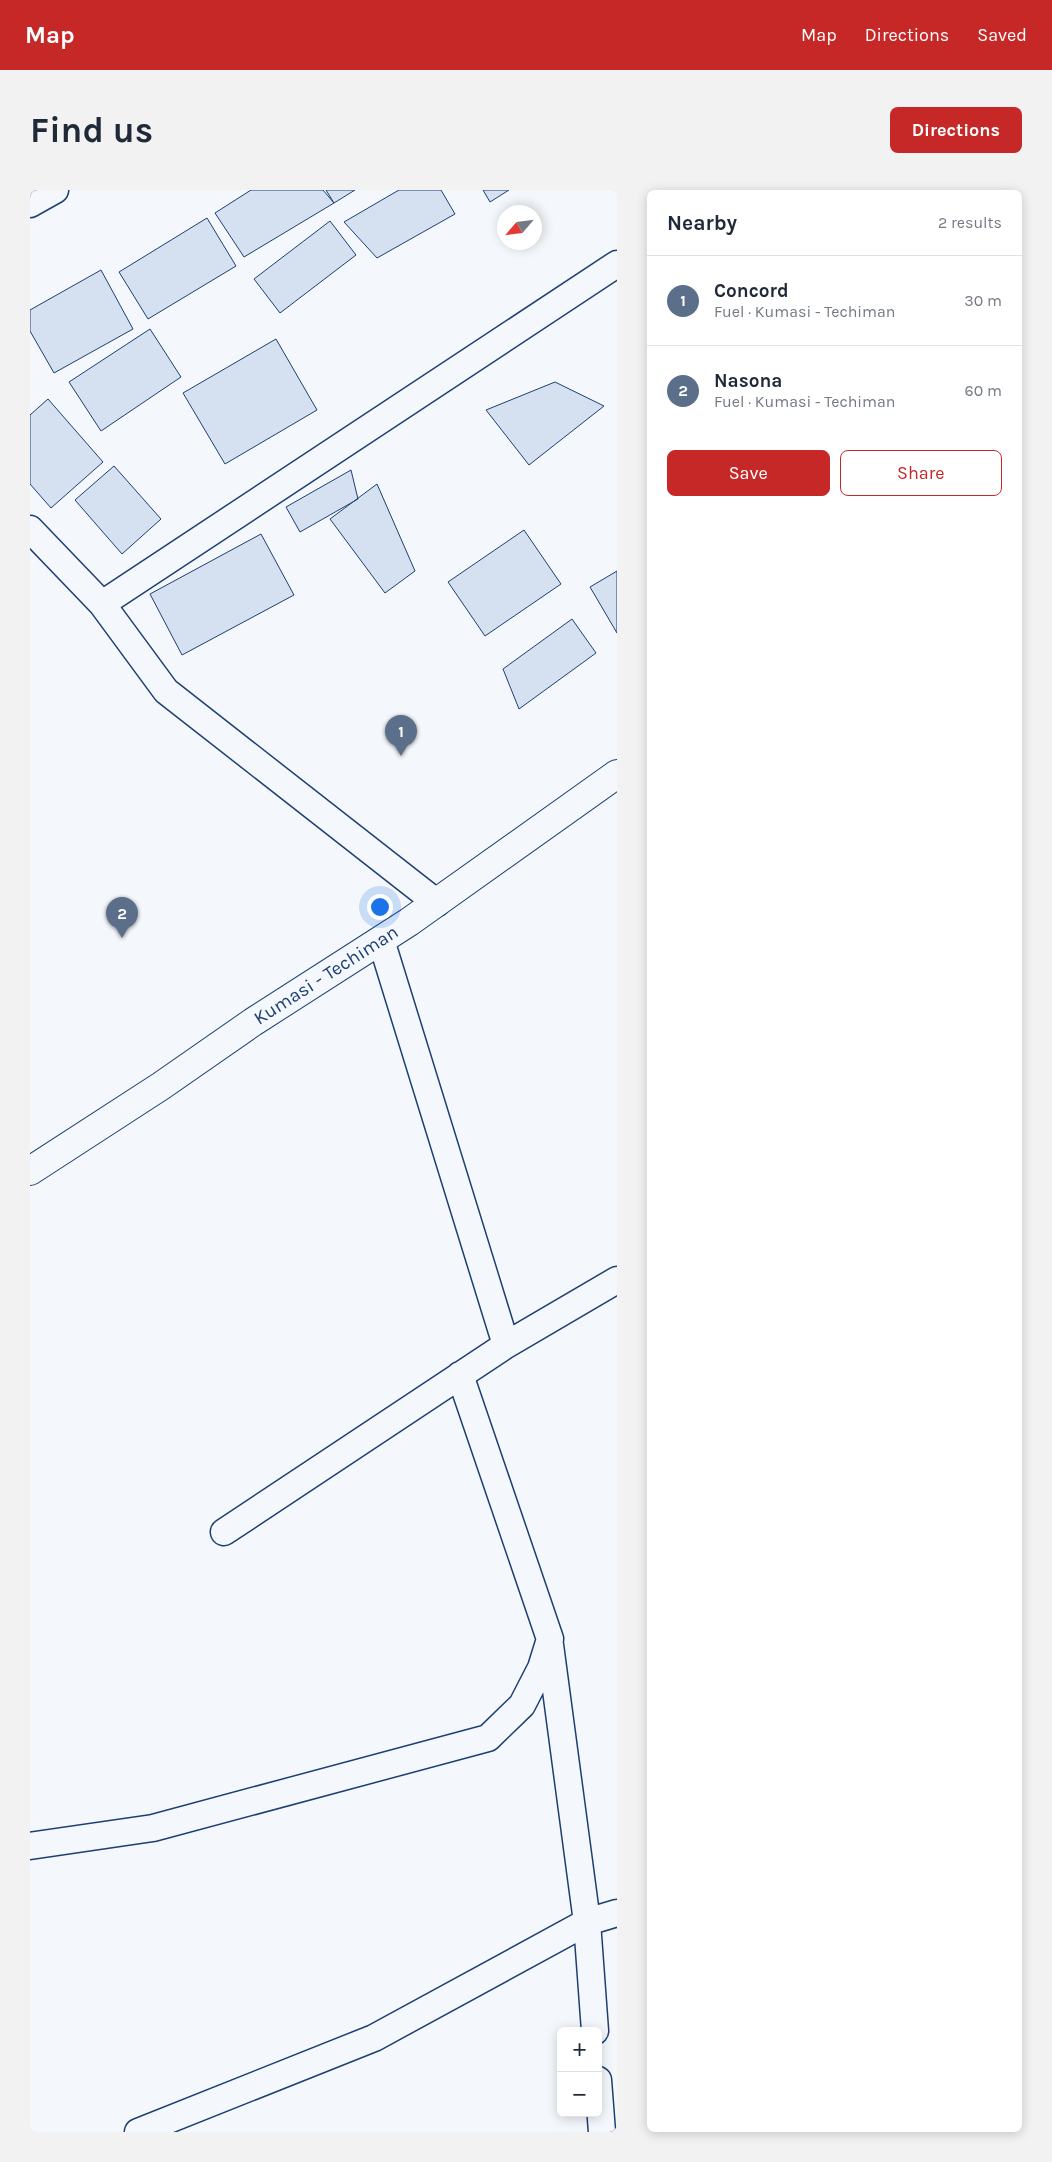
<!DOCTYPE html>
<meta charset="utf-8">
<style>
body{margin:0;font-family:Karla,sans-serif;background:#f2f2f3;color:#1f2937}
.controls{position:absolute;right:15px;bottom:15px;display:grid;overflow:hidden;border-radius:8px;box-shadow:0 2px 12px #0003}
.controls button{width:45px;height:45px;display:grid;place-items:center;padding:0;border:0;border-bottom:1px solid #e0e1e3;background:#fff;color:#1f2937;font:25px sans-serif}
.compass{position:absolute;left:467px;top:15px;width:45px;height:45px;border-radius:50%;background:#fff;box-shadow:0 2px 12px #0003;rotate:242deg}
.you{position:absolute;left:349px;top:716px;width:18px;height:18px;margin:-12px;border:4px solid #fff;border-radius:50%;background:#1a73e8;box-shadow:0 0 0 8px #1a73e833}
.badge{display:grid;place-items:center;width:32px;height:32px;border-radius:50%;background:#c62828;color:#fff;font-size:16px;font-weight:700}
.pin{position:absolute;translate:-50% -41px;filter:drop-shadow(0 1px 2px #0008)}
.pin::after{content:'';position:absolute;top:26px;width:18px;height:15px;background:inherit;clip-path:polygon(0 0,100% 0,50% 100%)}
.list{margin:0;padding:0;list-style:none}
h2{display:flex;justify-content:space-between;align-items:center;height:65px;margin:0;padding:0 20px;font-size:21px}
h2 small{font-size:16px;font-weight:400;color:#747a83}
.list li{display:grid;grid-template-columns:32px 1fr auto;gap:15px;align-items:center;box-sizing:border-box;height:90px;padding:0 20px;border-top:1px solid #e0e1e3}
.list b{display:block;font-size:19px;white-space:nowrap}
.list p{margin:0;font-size:16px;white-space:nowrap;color:#747a83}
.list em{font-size:16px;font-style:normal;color:#747a83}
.actions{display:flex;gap:10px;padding:15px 20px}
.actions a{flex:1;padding:11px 0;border:1px solid #c62828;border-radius:8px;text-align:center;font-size:18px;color:#c62828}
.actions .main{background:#c62828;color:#fff}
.map{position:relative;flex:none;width:587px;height:1942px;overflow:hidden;border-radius:8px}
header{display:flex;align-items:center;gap:30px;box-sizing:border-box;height:70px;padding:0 25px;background:#c62828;color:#fff}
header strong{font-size:24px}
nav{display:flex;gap:28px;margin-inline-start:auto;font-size:18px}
.intro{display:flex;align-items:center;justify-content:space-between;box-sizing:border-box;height:120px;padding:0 30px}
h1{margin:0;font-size:35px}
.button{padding:12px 22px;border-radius:8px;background:#c62828;color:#fff;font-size:18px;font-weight:700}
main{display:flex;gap:30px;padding:0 30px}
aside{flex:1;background:#fff;border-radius:8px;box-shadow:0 2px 12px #0003}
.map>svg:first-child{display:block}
.building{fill:#d5e0f0;stroke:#1d3f73}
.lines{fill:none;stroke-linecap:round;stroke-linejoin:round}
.street-casing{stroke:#1d3f73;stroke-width:29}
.highway-casing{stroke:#1d3f73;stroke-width:30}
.street{stroke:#f4f7fb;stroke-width:26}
.highway{stroke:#f4f7fb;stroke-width:28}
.labels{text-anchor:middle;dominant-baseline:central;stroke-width:4;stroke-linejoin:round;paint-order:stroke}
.street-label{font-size:19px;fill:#1d3f73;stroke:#f4f7fb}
</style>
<header>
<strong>Map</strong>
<nav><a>Map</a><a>Directions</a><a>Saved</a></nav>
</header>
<div class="intro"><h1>Find us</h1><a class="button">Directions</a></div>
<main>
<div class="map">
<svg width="587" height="1942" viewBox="0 0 587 1942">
<rect width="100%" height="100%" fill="#f4f7fb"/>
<path class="building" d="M221,0h72l11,13 -90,54 -29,-44z
M296,0h29l-21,13z
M369,0h42l14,24 -78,44 -33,-36z
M453,0h26l-19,12z
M177,28l29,48 -88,53 -29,-47z
M300,31l26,34 -76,58 -26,-34z
M71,80l32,59 -79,44 -24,-42v-21z
M120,139l31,48 -80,54 -32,-49z
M246,149l41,71 -92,54 -42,-71z
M525,192l49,24 -75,59 -43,-55z
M18,209l55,63 -52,46 -21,-24v-69z
M84,276l47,53 -39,35 -47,-54z
M321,280l7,29 -58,33 -14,-25z
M347,294l38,87 -30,22 -55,-74z
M494,340l37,54 -76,52 -37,-54z
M231,344l33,61 -112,60 -32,-61z
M587,381v62l-27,-46z
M542,429l24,34 -77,56 -16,-40z"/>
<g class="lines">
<g class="street-casing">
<path id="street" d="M0,14l25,-14
M0,339l72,75 64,87 271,212
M72,414l515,-340
M351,750l125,405
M194,1342l282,-187 111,-65
M0,1656l123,-18 335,-90 34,-33 19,-37 9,-29 -90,-264
M565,1841l-8,-109 30,-9
M568,1890l4,52
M108,1942l236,-94 213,-116 -37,-277"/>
</g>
<g class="highway-casing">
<g id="highway">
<path id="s1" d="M0,981l131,-85 92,-64 156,-100 208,-148"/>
</g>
</g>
<use href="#street" class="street"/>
<use href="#highway" class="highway"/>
</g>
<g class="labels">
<g class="street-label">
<text stroke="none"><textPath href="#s1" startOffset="355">Kumasi - Techiman</textPath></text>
</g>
</g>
</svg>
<div class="controls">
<button>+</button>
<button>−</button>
</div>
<svg class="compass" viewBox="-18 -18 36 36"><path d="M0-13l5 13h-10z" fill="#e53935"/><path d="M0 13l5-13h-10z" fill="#747a83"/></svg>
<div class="you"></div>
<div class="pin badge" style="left:371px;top:566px;background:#5c6f8a">1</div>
<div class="pin badge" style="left:92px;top:748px;background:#5c6f8a">2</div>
</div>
<aside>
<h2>Nearby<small>2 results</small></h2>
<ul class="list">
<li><span class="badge" style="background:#5c6f8a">1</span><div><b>Concord</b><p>Fuel · Kumasi - Techiman</p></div><em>30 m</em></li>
<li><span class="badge" style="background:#5c6f8a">2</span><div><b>Nasona</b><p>Fuel · Kumasi - Techiman</p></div><em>60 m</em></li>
</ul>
<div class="actions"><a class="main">Save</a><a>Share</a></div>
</aside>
</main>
